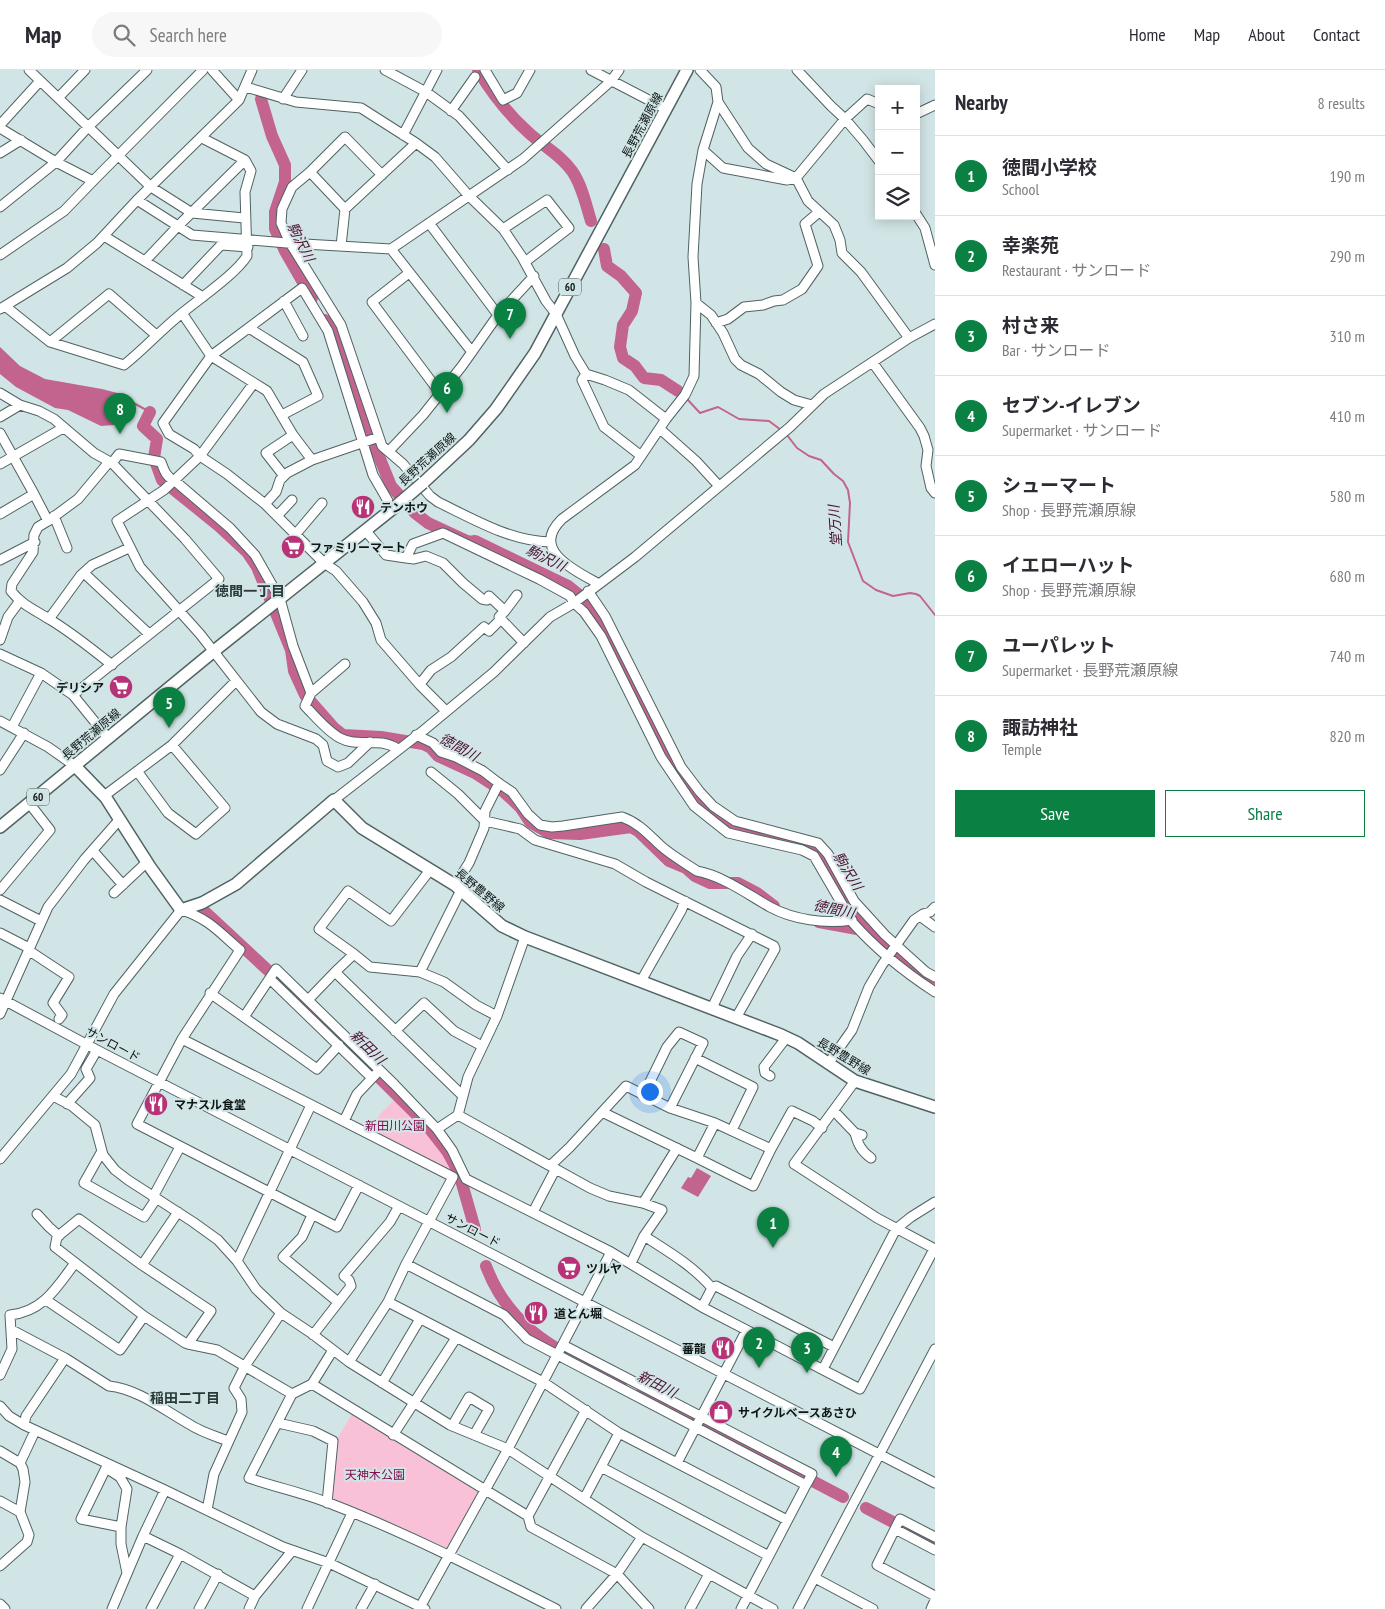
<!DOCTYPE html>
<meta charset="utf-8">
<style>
body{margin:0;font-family:"PT Sans Narrow","Noto Sans JP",sans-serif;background:#f7f7f7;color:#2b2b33}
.controls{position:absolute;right:15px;top:15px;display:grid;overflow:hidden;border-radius:0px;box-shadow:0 2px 12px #0003}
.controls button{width:45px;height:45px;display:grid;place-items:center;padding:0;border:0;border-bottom:1px solid #e1e1e2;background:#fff;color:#2b2b33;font:25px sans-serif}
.you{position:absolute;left:649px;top:1021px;width:18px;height:18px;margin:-12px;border:4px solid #fff;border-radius:50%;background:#1a73e8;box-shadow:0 0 0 8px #1a73e833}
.badge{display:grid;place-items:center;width:32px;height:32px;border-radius:50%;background:#0b8043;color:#fff;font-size:16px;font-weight:700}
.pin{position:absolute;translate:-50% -41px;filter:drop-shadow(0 1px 2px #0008)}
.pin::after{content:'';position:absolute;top:26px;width:18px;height:15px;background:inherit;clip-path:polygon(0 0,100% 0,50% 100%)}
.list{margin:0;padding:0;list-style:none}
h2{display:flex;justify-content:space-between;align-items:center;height:65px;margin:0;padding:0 20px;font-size:21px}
h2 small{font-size:16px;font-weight:400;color:#7c7c81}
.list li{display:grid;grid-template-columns:32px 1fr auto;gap:15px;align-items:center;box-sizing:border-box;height:80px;padding:0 20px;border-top:1px solid #e1e1e2}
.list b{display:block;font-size:19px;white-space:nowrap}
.list p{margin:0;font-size:16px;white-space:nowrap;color:#7c7c81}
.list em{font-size:16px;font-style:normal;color:#7c7c81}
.actions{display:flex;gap:10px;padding:15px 20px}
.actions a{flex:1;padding:11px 0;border:1px solid #0b8043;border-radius:0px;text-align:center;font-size:18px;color:#0b8043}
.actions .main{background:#0b8043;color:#fff}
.icon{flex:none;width:28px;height:28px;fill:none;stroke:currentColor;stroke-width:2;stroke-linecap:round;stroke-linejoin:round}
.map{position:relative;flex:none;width:935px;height:1539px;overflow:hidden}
header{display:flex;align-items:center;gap:30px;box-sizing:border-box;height:70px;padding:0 25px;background:#fff;border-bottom:1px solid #e1e1e2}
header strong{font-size:24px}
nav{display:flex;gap:28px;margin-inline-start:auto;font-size:18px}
.search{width:350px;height:45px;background:#f7f7f7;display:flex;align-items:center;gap:12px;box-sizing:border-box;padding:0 18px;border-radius:28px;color:#7c7c81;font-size:19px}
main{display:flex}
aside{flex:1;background:#fff}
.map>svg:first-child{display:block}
.green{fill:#f9c1d7}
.water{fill:#c2648e}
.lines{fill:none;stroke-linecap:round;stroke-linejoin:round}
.stream{stroke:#c2648e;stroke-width:2}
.river{stroke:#c2648e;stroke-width:12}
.minor-casing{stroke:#506263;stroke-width:11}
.major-casing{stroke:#506263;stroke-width:14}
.minor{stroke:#fff;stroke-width:9}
.major{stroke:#fff;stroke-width:11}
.major-bridge-casing{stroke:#506263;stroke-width:14;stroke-linecap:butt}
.major-bridge{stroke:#fff;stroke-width:11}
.labels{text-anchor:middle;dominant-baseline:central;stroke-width:4;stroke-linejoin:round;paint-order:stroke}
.shield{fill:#d2e5e6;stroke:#495354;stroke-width:1}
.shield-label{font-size:11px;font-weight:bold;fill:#0e1515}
.street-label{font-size:12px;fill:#0e1515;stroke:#d2e5e6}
.poi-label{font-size:12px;font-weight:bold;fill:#0e1515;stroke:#d2e5e6;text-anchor:start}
.park-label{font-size:12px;fill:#851051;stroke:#d2e5e6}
.water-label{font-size:14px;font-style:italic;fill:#4a0e2d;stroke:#d2e5e6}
.neighbourhood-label{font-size:14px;font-weight:bold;fill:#2a3a3b;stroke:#d2e5e6}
</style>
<header>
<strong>Map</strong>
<div class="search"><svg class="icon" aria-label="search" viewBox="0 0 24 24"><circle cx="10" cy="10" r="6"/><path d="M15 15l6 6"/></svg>Search here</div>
<nav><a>Home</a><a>Map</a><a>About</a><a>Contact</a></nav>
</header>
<main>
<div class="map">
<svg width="935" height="1539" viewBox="0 0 935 1539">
<rect width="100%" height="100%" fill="#d2e5e6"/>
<path class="green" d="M395,1029l25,25 21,25 15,28 -86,-44 10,-19z
M352,1344l128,78 -31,57 -51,-23 -67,-26 5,-59z"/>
<path class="water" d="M0,277l20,19 25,13 57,10 19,5 10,5 -17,26 -13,1 -33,-16 -13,-2 -39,-21 -16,-13z
M697,1098l14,8 -13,21 -17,-9 7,-11 3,1z"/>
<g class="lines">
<path class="stream" d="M687,329l13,14 18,-6 21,12 30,2 12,9
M128,330l22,12
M787,365l10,13 12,8 12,4 13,14 9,7 5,9 2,13 -2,39 15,39 13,9 17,6 17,-3 6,1 4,2 15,19"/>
<path class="river" d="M478,0c13,22 32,46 51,63 14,13 32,22 43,38 10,14 14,34 19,50
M261,29l11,37 13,29v17l-10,30v17l10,22 27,47
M604,179l3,17 14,10 15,17 -4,18 -9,14 -3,22 3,11 12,8 9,12 17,2 17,11
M325,250l13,21 29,86 24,59 24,27 13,10 41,19 6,-1 93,45 10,8 28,37 15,33 14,24 40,82 30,36 21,18 36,12 42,8 19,13 10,23 33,42 57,53 12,7
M150,342l-7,14 14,13 -3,19 8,22 57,46 28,26 10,15 34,83 3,21 11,24 29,33 9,7 38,2 42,7 8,4 7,8 37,17 29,19 16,15 10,15 19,11 31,1 51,-7 7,4 31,30 17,7 9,8 15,7h28l19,10 17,13
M204,841l109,101 113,112 21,27 12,22 16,56
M819,852l49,9
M486,1196c25,67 77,86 135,117
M641,1324l59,28 143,75
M866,1438l69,36"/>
<g class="minor-casing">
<path id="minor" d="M29,0l122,117 41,26 52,5
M212,0l27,30
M385,0l41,22 33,24 49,54
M485,0l18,30 14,-7 13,-23
M591,0l75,39
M797,0l34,36 14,13 18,21 16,21
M246,17l50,15 65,6 55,35 19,14 34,39 34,33 19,28 24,44 10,13 19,42 11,18 19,6 24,10 37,29
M58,28l27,-28
M283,29l19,-29
M718,32l30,46 18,16 30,14 12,23 26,24 6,15 2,13 19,19 48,66
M451,41l24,-34
M916,44l19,-9
M0,55l40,-44
M0,58l56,34 37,19 -29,30 -64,44
M403,65l34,-65
M703,80l20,18 64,12 9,-2 49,-59 22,-20 12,5
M0,83l21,-13
M310,102l-18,15 -10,22 -1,14 9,20 51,82 41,121 21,18 27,32 8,6c35,17 72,39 112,40
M93,111l110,-111
M137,130l55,35 95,8 104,6 132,-90 88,-78 8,-11
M0,137l56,-45 32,-35 59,-57
M345,139l-35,-37 35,-35 37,38
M916,144l9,14 10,37
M429,153l69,92
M503,159l44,-29 22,28 -44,34
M104,166l99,61
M341,176l4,-37 71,-66
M391,179l81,103
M145,191l33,-35 67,-66
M409,203l-37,29 68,91
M183,215l38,-40 27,2
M284,231l19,35
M696,233l15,12 12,18 12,26 6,6 18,9 22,18 13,8 18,5
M5,236l45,36 74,23c20,-16 37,-35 57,-51 18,-15 55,-40 66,-58l-2,-64 6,-21 -6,-11 -43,-22
M0,239l67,-41 30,-25 40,-43 102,-100 13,-30
M182,243l29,43 56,35 26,44 19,25
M716,253l12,-4 16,-12 19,-2 11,-4 9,-1 19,-11 16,-23 -13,-42 14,-12
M249,258l54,34 15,34 -36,19
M50,272l59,-48 47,41
M873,293l47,65 4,8 4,14 -2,16 5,22 4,5
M586,304l-4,6 22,47 36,28
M254,313l-54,73 -36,34 -47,31 23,46 60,67 61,78 16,12 39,15 7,6 4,16 11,6 10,-4 22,-21
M0,323l20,12
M0,347l20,-12 19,6 15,8 40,34 18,10 73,76 34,40 -146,116
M660,359l36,32 23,25
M0,363l34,61 14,27 -10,6 -4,8 -1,17 -21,32 -1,7c11,14 24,19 38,28 22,13 43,30 63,46
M389,381l34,-36 39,-49 36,-51 36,-39
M112,393l7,-9 42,8c3,8 5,15 14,19l55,47 25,27 25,44 13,47 18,47 -6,13c11,11 22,25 35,32 18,10 38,-2 58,11
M0,394l63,-36
M284,406l-18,-23 27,-18
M265,434l11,-12 4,-12 7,-7 25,-13 67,-23
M392,438l-19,-33 -45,-144 -26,-43 -91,68 -48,67 6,11 25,15 6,7 27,18 38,30 59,59 12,8 27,31 13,21 5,17 39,45 26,26
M0,444l34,-20
M54,446l13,32
M277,446l15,-16
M48,451l30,-22 31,-37
M365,460l21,25 20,3 7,-14 30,-11 96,46 31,17 4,7 10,9 17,24 60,121 33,49 34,27 74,17 12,6 39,67c23,26 53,50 82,69
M295,465l27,-32
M406,488l8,1 12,-3 17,7 20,20 19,16 5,1 2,-4 16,15 -6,6 25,26
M0,490l35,-18
M84,503l65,61
M599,514c-25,-14 -69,-34 -37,-65l73,-54 31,-46 19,-24 9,-19 2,-73 -3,-46 4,-73 6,-34 15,-48 -2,-15 -16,-17
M588,521l17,25 76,151 19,25 13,14 22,15 83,22 10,11 26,47 31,34 41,37 9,5
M505,541l12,-16
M49,549l32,-44 11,-10 37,-17
M0,570l8,-23 11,-15
M0,584l41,19 32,22 35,43
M420,614l11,-14 20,-13 33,-30 5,4 12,-12
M311,623l34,-29
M0,651l48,26 27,19
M12,657l29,-54
M416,665l17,8 8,9 15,5 27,14 17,13 12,8 16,22 12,11 12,2 11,-1 59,-9c17,6 26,17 39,29 10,9 24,17 36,25 26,5 50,23 73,36 24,13 55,17 82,13
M0,700l24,-37
M137,701l31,42 28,21 29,-26 -53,-63
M431,702l27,22 27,27 35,8 15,11 80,24 31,18 128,64 1,3 -39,69
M104,726l68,-51 64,-64
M334,730l90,-70 70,-58 56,-55 24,-14 61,-46 155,-130 34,-33 85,-56 26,-14
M93,781l30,34
M455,815l14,-22 15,-35 1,-17 14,-28
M0,820l50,-60 -21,-27
M114,823l33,-31
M0,830l41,21
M920,846l15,11
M0,863l29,15
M28,880l41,27 -16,26 9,12 -3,4
M354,884l16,13 50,5 41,-82
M335,902l19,-18 -35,-25 29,-38 43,30 39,-51
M420,902l24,10 32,23 21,11
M270,909l102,99
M641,911l40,-70 4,-10
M210,923l107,76 22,-24
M0,928l97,52 838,433
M308,930l27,-28 128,124
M712,938l25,-52 15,-22
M0,944l48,-107 36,-47 36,-41
M244,947l32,-48 118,115 43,45 15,21 14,29 145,73 91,55 158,82 74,-140
M395,961l29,-28 30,28 28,15
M182,969l271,138 -47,87 -18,38 -39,60
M695,988l58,29 -21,43
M828,994l24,-34 17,-43 13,-22 32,-45 9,-6 7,-2 5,-5
M770,1006l-5,-3 -1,-6 22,-29
M855,1011l-61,83 83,54 58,31
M53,1026l19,10 23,19 8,30 12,15 13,10 65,42 25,18 19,21 19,28 25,24 30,20 38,29 101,63 58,24 134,88 131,72
M643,1026l24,-49 12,-15 24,11 -33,65
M67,1034l23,-26 -4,-9 11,-19
M834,1041l21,22 7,2
M602,1042l95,46
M458,1045l132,73 19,8 34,7 19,7 -18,26 -13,27
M344,1051l13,-27 19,-20
M437,1059l21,-14 10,-38 29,-61 28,-79
M855,1063c3,11 6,18 16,25
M771,1079l21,-38 21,10 9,7
M102,1081l-18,32 60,34 12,-18
M0,1089l71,-85 43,-80 67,-84c27,8 38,22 59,40l-58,89 -45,85 200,103 22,-42
M550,1096l20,-19 56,-61 44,22 45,15 56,26 -18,37 -56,-28 18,-35
M153,1127l27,-50
M643,1133l34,-55
M533,1142l22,-42
M37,1144l12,13 10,9
M312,1145l-10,22 -19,20 55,45
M644,1166c25,16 49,30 68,52
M237,1191l74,-156
M406,1194l98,51 23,24 279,146 -65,124
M142,1195l36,-53
M712,1218l4,-2 118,61
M46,1230l74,50 24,-34
M388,1232l155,80 76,51 168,87
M702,1237l10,-19
M12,1260l53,28 -39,58 -2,9
M313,1265l38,-49 -2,-6 -5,-4 46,-54 9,-16
M188,1274l23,-33 -69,-46 -63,-46 -22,18 -2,10 89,69 41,27 3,1 29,6 75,44
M563,1275l249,129 -6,11
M333,1280l-21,34 -20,10 -43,84c26,9 54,15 80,25 78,30 152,68 227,106
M65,1288l44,28c29,3 55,24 80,38 12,8 26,12 39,17
M823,1299l73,-140 15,-12 24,-15
M0,1305l12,-26 -2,-34c33,-3 47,-28 65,-52
M382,1313l38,-64
M312,1314l216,132
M0,1336l9,10 15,9 141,65 118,57 46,16 96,46
M586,1340l-58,106 3,11 86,47 32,35
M278,1353l35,8 20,10 -6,62
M452,1356l17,-29 20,12 -15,26
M393,1365l63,-97
M0,1381l20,12 3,6 2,13 -5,30 9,23 -2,7 -27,24
M20,1393l15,-32
M677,1393l69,-132
M601,1397l168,89
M106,1398l14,9 7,12 -6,38v17l6,29
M106,1398l-25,51 40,8
M584,1429l35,-66
M0,1431l20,11
M207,1440l7,-36 28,-62 -1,-13 -7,-11 11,-22 36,-53
M895,1459l40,21
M143,1466l37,18 75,42
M935,1467l-35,-18 -23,46 58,31
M815,1508l58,31
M0,1534l5,5
M112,1539l31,-73 22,-46
M151,1539l29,-55
M199,1539l19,-35
M249,1539l6,-13 37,-45
M307,1539l45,-96
M361,1539l14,-25
M419,1539l89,-160 103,-197
M586,1539l31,-35 25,-37
M690,1539l19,-35
M798,1539l137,-260
M931,1539l4,-9"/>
</g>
<g class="major-casing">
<path id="major" d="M423,413l46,-43 27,-31 39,-56 152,-283
M75,696l31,32 44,69 31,43 21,-7 34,-19 98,-84 28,28 93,57 47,41 23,11 256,98 17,8 57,38 80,26
M0,757l214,-176 182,-145"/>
</g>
<use href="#minor" class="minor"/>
<use href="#major" class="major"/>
<g class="major-bridge-casing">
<path id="major-bridge" d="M396,436l27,-23"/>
</g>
<use href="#major-bridge" class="major-bridge"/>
</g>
<defs>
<g id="restaurant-disc" transform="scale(1.25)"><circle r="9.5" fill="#b73277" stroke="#d2e5e6"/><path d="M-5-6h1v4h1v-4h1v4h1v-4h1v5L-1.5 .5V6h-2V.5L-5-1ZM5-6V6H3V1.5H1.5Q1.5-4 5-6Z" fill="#fff"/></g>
<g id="supermarket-disc" transform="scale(1.25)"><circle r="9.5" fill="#b73277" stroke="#d2e5e6"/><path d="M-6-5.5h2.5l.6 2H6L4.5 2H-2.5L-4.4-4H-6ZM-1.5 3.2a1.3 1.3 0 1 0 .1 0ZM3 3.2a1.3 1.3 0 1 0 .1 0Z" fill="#fff"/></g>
<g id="shop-disc" transform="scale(1.25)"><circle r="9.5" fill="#b73277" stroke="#d2e5e6"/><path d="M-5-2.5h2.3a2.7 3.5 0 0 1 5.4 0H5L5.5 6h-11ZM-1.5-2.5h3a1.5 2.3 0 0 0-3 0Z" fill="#fff"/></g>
</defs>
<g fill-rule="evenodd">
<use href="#restaurant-disc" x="363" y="437"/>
<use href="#supermarket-disc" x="293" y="477"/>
<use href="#supermarket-disc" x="121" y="617"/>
<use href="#restaurant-disc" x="156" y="1034"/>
<use href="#supermarket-disc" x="569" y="1198"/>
<use href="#restaurant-disc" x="536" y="1243"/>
<use href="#restaurant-disc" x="723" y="1278"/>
<use href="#shop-disc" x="721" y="1342"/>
</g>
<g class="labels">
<g class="shield">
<rect x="559" y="208.5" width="22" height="17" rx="4"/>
<rect x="27" y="718.5" width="22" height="17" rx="4"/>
</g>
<g class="shield-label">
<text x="570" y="217">60</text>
<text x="38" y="727">60</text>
</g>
<g class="street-label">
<text transform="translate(642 55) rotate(-62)">長野荒瀬原線</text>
<text transform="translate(427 389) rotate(-42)">長野荒瀬原線</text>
<text transform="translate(91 664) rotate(-40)">長野荒瀬原線</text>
<text transform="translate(480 820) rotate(40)">長野豊野線</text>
<text transform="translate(113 974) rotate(28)">サンロード</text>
<text transform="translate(844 986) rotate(31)">長野豊野線</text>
<text transform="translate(473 1160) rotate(27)">サンロード</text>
</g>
<g class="poi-label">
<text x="380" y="437">テンホウ</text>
<text x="310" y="477">ファミリーマート</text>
<text x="104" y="617" text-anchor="end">デリシア</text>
<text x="174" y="1034">マナスル食堂</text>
<text x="586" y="1198">ツルヤ</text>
<text x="554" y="1243">道とん堀</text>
<text x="706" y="1278" text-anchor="end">蕃龍</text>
<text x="738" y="1342">サイクルベースあさひ</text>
</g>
<g class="park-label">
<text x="395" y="1055">新田川公園</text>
<text x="375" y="1404">天神木公園</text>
</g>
<g class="water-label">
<text transform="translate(301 172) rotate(63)">駒沢川</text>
<text transform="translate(835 456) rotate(-94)">堂万川</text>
<text transform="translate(546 488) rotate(26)">駒沢川</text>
<text transform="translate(459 677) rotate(29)">徳間川</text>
<text transform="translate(848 801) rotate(58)">駒沢川</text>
<text transform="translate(834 839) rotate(12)">徳間川</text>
<text transform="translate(368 977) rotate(44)">新田川</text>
<text transform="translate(657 1314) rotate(27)">新田川</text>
</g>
<g class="neighbourhood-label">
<text x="250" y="521">徳間一丁目</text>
<text x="185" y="1328">稲田二丁目</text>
</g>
</g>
</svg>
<div class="controls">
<button>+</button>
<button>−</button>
<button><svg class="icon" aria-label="layers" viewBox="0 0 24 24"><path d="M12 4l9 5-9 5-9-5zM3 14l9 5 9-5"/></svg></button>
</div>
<div class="you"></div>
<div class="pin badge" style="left:773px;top:1178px">1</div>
<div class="pin badge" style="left:759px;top:1298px">2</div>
<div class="pin badge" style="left:807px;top:1303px">3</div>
<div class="pin badge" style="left:836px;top:1407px">4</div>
<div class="pin badge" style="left:169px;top:658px">5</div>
<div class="pin badge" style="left:447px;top:343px">6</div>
<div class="pin badge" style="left:510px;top:269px">7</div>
<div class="pin badge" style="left:120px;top:364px">8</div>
</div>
<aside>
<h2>Nearby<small>8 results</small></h2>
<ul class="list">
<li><span class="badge">1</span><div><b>徳間小学校</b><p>School</p></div><em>190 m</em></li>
<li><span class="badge">2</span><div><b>幸楽苑</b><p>Restaurant · サンロード</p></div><em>290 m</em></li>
<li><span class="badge">3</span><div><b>村さ来</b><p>Bar · サンロード</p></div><em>310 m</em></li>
<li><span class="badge">4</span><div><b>セブン-イレブン</b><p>Supermarket · サンロード</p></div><em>410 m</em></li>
<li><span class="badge">5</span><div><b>シューマート</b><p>Shop · 長野荒瀬原線</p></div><em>580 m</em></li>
<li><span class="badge">6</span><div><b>イエローハット</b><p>Shop · 長野荒瀬原線</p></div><em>680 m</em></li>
<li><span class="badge">7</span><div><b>ユーパレット</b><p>Supermarket · 長野荒瀬原線</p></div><em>740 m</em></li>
<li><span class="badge">8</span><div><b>諏訪神社</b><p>Temple</p></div><em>820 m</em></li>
</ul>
<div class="actions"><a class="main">Save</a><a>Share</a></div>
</aside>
</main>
